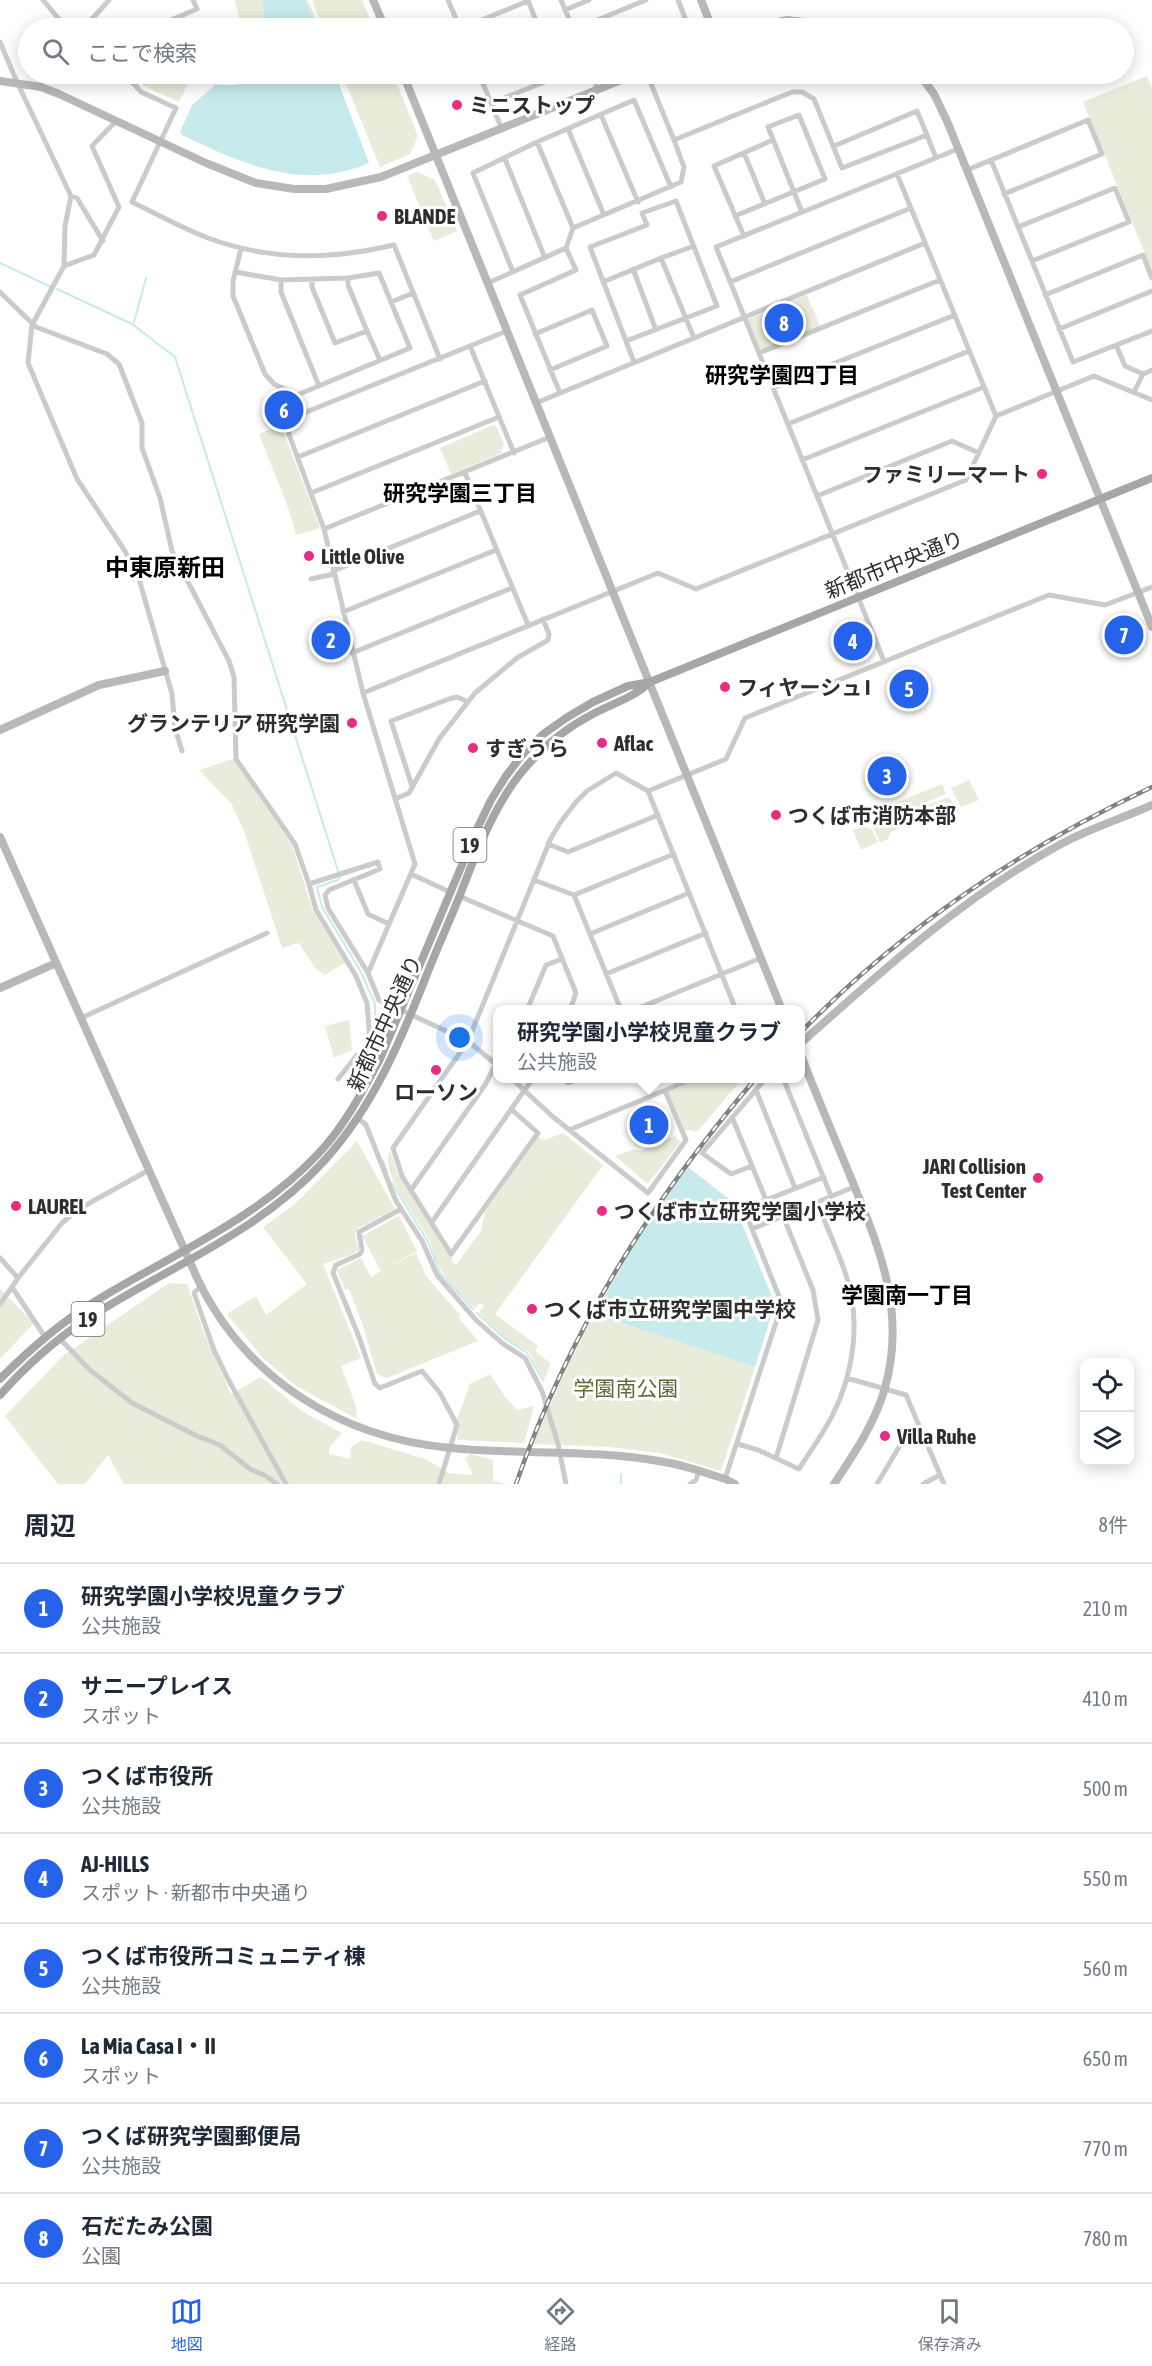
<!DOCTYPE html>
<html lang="ja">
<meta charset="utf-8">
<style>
body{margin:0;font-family:"Asap Condensed","Noto Sans JP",sans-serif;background:#f6f6f7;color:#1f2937}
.controls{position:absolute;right:18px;bottom:18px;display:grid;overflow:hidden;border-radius:12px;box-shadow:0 3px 15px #0003}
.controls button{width:54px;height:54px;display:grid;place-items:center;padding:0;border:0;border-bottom:2px solid #e0e1e3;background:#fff;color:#1f2937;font:30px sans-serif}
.you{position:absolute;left:460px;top:1038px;width:21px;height:21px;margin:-15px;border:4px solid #fff;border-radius:50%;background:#1a73e8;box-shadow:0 0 0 9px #1a73e833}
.badge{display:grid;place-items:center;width:39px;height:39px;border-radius:50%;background:#2563eb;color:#fff;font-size:20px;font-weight:700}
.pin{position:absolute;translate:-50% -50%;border:3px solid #fff;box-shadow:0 2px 6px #0006}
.popup{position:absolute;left:493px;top:1005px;width:312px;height:78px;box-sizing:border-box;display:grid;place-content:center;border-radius:12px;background:#fff;filter:drop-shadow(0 2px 4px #0005);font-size:20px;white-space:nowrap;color:#747a83}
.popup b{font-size:22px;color:#1f2937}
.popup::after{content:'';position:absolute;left:50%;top:100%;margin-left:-12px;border:12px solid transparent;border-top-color:#fff}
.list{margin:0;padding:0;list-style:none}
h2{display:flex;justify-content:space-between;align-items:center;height:78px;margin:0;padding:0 24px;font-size:26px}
h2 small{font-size:20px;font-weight:400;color:#747a83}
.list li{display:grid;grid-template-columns:39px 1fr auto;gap:18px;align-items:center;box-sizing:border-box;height:90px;padding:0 24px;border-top:2px solid #e0e1e3}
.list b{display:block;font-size:22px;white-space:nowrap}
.list p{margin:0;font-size:20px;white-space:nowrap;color:#747a83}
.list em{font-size:20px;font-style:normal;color:#747a83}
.icon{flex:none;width:33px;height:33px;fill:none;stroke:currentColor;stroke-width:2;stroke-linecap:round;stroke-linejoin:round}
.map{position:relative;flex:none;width:1152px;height:1484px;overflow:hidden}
.search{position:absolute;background:#fff;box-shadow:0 3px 15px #0003;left:18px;right:18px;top:18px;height:66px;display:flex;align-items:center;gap:15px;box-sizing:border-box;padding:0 21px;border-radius:33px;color:#747a83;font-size:22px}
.sheet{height:798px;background:#fff}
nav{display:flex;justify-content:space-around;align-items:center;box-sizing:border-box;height:84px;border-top:2px solid #e0e1e3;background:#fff;font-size:16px;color:#747a83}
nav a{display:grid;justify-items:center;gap:3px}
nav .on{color:#2563eb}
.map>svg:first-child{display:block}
.green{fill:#eaecdb}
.water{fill:#c7ebec}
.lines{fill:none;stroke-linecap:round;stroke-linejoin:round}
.stream{stroke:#c7ebec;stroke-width:2}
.street{stroke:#cbcbcb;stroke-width:5}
.secondary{stroke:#b8b8b8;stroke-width:8}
.primary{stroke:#a6a6a6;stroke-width:8}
.rail-casing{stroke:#838383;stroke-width:4.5}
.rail{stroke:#fff;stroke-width:2;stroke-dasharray:7;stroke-linecap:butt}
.poi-dot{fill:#e82c7f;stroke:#fff;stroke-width:2}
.labels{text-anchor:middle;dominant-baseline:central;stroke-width:6;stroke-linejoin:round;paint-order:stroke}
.shield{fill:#fff;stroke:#6d6d6d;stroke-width:1.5}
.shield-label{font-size:20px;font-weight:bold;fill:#2e2e2e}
.poi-label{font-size:21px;font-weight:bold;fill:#2e2e2e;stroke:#fff;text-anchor:start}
.street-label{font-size:21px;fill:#2e2e2e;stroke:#fff}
.park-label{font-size:21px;fill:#626a3a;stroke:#fff}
.neighbourhood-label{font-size:22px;font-weight:bold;fill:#000;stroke:#fff}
.quarter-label{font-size:24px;font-weight:bold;fill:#000;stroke:#fff}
</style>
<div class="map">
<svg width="1152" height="1484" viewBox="0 0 1152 1484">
<rect width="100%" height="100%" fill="#fff"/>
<path class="green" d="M234,0h74l12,28h-80l-2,-17z
M312,0h50l12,28h-51z
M143,74h50l-14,28 -35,-16 -6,-7z
M342,74h51l25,62 -8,18 -30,13z
M1147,76l5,12v183l-69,-169z
M417,172l18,8 22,51 -23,10 -27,-65z
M807,295l13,31 -57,24 -4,-2 -11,-27 1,-2z
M281,425l39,103 -24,7 -7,-25 -30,-76z
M493,425l3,1 8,18 -3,9 -50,21 -11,-26z
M233,759l59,86 21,66 32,52 -20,12 -10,-7 -16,-25 -17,5 -38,-117 -13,-28 -32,-33z
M969,780l10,20 -18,7 -10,-19z
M942,784l4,10 -25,10 3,7 -17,8 -7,-1 -5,-15z
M949,797l8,13 -49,18v-8l19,-8 -3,-6z
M894,820l4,9 -7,3 -3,7 -8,4 -8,-18h10z
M864,826l8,4 6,12 -17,8 -8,-20z
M349,1020l3,30 -18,8 -9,-32z
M701,1079h41l-45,53 -8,-2 -4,1 -17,-39z
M563,1133l40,32 -108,149 43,32 -3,5 16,13 -7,16 -15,-28 -25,-14 -25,-25 5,-7 -4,-3 -5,5c-11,-11 -27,-24 -34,-38 -6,-9 -8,-20 -12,-30 -11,-23 -50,-65 -39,-90l8,24 55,84 -2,3 5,4 25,-34 4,-19 53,-75 6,3z
M675,1136l5,6 -32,42 -33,-28 20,-7 5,2z
M357,1141l38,68 -37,19 -3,6 4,16 -11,6 -25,8 38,94 -20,8 15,40 1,13 -61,-33 -34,-29 -35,-43 29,-18 10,19 41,-31 -44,-57 32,-23z
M399,1216l18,35 -30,17 29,-15 10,23 34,39 -1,3 19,23 -91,37 -10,-4 -15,-51 -13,-34 -4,1 -8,-20 24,-12 10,19 10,-6 -19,-35z
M169,1283l18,1 16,46 28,64 30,-17 42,35 39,21 -13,15v6l21,5 1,-12 11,-7 63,19 24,14 24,2 -8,-17 6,-4 22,6v21l15,3h-384l-16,-29 -23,29h-27l-53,-68 59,-61z
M0,1289l34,34 -34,36z
M594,1314l161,53 -34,104 -61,-18 -51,-6 -76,-3 35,-80z
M490,1374l15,23 12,13 17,-4 -10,37 -67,-3 2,-17 -2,-4 13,-35z"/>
<path class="water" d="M263,0h42l12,28h-52z
M254,74h81l34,89c-68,29 -126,1 -187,-28l-2,-3 12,-27 23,-20c19,0 24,3 39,-11z
M688,1167l45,35 42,102 -20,63 -161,-53 49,-84z"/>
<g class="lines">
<path class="stream" d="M0,263l51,24
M57,289l75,35 43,33 165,520 -2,3 -21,7 5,20 39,65 14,32v24
M134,322l12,-44
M383,1161l4,11
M392,1183l36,59 12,31 33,36
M477,1313l27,25 23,15 16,27
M621,1474v10"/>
<path class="street" d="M43,0l15,18 13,10
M448,0l12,28
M561,0l12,28
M565,10l24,-10
M84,28l25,-28
M152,28l45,-19 -4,-9
M462,28l66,-27
M518,28l18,-7 -8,-21
M578,28l68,-28
M673,28l14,-5 -9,-23
M0,42l17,40 54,114 -6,30 -1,40 -32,59 -4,38 49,116 46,69 14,24 35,122 3,34 7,23
M125,74l16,18 35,16 -44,94c25,12 50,26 76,36 62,23 122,22 186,7l46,114
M479,74l22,53
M591,74l6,14
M647,74l27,66
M491,103l69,-27 -1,-2
M601,115l37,87
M568,129l36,86
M537,142l97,-42 37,87
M834,146l83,-35 10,24
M744,153l21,51
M505,159l40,99
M991,160l82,202 79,-31
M967,170l121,-50 14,34 -98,40
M897,174l99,242
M71,196l6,2 26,43
M735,216l90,-37 -26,-64 -31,12 34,85
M1018,227l97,-39 14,34 -97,39
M744,236l-30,-70 59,-26
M241,249l-8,32v15l32,78 9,10 23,11 8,18
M661,258l33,-12
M64,266l30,-11 25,-48 -27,-61 24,-25
M633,269l23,61
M235,272l46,8 67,-2 31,-5 31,75 -113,47
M513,272l-40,-99 64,-31 36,86
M281,280v12l38,94
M312,280v7l23,56 32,-12 -19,-46v-7
M603,282l58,-24 33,80
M730,282l181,-74
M488,283l78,-35
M0,292l36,35 71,27 12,10 23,59v25l18,50 12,53 57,110 5,16 2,82 59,85 14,40 7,26 40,66 11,27 4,51
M1045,295l98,-40 9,23
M391,302l22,-9
M1059,329l93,-38
M367,331l13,29
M535,334l57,-24 15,36 -57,24
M626,341l91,-35 -41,-105 -34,12 5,12 -57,22 44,115
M1116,345l9,21 18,8
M470,346l44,107
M759,353l181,-73
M773,388l182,-73
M1134,392l9,-18 9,-4
M560,393l-40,-98 56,-25 -10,-22 7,-20 108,-46 3,-15 -10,-27 118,-48h10l12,7 28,69 85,-33 9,23
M536,403l389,-160
M788,424l181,-73
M298,457l187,-76
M802,460l182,-73
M465,473l63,152
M311,493l188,-76
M817,496l135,-55 27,12
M324,529l-40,-108 223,-90
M333,571l147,-60
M311,579l23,-5
M343,612l153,-62
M352,653l160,-65
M884,661l-168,-414 242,-98
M363,693l295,-120 38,16 270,-109 30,-64 98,-40 58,24
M412,786l-21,-65 58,-22 8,-2 11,5
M648,791l88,219
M395,799l14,-6 30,-54 36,-46 42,-35 31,-18 1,-6 -6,-15
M548,844l20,8 90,-37
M411,874l39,18
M354,880l14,34 21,10
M534,880l40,15 100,-41
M309,884l69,-22 2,7 -51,21 -4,5 3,13 40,65 11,27 89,41 30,25
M574,895l47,115
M459,896l94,40 23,57 -6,17
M590,934l99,-41
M368,973l47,-109 -52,-171 -39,-164 226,-92
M606,974l100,-41
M527,1010l19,-45 16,-6
M634,1010l127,-52
M81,1018l186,-85
M511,1078l41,38 96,77 38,-53 -21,-49
M563,1078l5,5 12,-5
M783,1078l48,118
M338,1079l19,-24 14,-1 9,5
M756,1090l39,98
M511,1109l27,24 -87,121 -49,-78 -9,-28 75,-107 83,-203 9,-15 16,-21 11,-11 29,-18 32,18 78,-32 19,-41 304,-123 56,10 47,-18
M732,1117l34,83
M358,1118l8,7 30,76 26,40 15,34 39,45 26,23 23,15 17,33 16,53 8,40
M569,1130l126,-52
M752,1166l-21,8 -29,-21 64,-75
M411,1190l74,-105 11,-21
M401,1209l-42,23 3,18 -2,4 -24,11 -3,8 26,64 16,47 5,4 42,-17 18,22 17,32 -18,59
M432,1222l101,-144
M752,1229l102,-42
M0,1258l18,20 -6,9 33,50
M18,1278l44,-55 15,-13 72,-40
M201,1286l-7,7 20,57 14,29 58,105
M0,1304l12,-17
M60,1339l30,31 42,33 65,33 23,9 30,24 16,7 11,8
M847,1378l59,17 38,89
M738,1444l20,6 41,19c11,-18 25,-36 34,-55 21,-41 28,-95 13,-139 -8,-25 -20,-49 -29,-73
M776,1458l42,-138 -5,-30 -30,-74
M725,1479l57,-175 -38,-95 80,-32
M690,1484l6,-4 3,-9
M877,1484l28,-47 17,-6
M923,1484l17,-9"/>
<path class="secondary" d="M373,0l12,28
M701,0l11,28
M747,28l40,-8 54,6 7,2
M403,74l379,936
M919,74l15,20 13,27 205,506
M0,81l41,6 18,7 147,69 50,20 38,6h32l55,-12 255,-103
M0,730l99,-45 66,-14
M0,837l198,443c49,100 143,158 253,168 71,7 143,1 213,14 21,3 41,11 61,17l10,5
M0,988l56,-25
M801,1043c82,-73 164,-148 262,-200 28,-15 60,-25 89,-38
M801,1055c15,40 32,79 48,118 29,72 58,136 36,215 -10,35 -31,66 -51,96"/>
<path class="primary" d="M0,1379c30,-30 62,-58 99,-80 74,-45 158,-80 219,-145 26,-27 44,-62 62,-95l98,-232 13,-27 15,-24 16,-21 20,-20 24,-17 27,-16 35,-16 22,-4 502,-204
M0,1395c31,-35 68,-66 108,-89 75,-45 156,-79 216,-145 50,-55 78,-123 105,-192 10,-25 21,-49 31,-74 15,-39 30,-79 54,-113 21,-29 48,-52 79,-68 20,-11 40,-16 56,-31"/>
<g class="rail-casing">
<path id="rail" d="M801,1032c100,-103 221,-184 351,-245
M516,1484c53,-153 135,-283 240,-406"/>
</g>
<use href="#rail" class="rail"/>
</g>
<g class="poi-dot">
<circle cx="457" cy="105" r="6"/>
<circle cx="382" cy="216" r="6"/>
<circle cx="1042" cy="474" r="6"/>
<circle cx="309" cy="556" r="6"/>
<circle cx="725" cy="687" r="6"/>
<circle cx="352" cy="723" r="6"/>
<circle cx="602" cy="743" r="6"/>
<circle cx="473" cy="748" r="6"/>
<circle cx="776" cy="815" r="6"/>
<circle cx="436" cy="1070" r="6"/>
<circle cx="1038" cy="1178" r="6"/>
<circle cx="16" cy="1206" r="6"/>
<circle cx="602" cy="1211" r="6"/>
<circle cx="532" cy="1309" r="6"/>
<circle cx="885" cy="1436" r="6"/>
</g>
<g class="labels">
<g class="shield">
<rect x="453.5" y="828" width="33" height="34" rx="4.5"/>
<rect x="71.5" y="1302" width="33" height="34" rx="4.5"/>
</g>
<g class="shield-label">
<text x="470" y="845">19</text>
<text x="88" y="1319">19</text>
</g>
<g class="poi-label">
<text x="469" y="105">ミニストップ</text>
<text x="394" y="216">BLANDE</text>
<text x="1030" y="474" text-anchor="end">ファミリーマート</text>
<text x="321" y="556">Little Olive</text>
<text x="737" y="687">フィヤーシュ I</text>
<text x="340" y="723" text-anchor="end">グランテリア 研究学園</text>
<text x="614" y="743">Aflac</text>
<text x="485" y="748">すぎうら</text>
<text x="788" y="815">つくば市消防本部</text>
<text x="436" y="1092" text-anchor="middle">ローソン</text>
<text x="1026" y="1166" text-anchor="end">JARI Collision<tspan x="1026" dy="24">Test Center</tspan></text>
<text x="28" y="1206">LAUREL</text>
<text x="614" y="1211">つくば市立研究学園小学校</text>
<text x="544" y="1309">つくば市立研究学園中学校</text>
<text x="897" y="1436">Villa Ruhe</text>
</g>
<g class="street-label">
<text transform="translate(894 564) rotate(-22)">新都市中央通り</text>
<text transform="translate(384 1023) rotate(-65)">新都市中央通り</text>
</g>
<g class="park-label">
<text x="626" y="1388">学園南公園</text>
</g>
<g class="neighbourhood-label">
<text x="782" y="375">研究学園四丁目</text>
<text x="460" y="493">研究学園三丁目</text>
<text x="907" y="1295">学園南一丁目</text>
</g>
<g class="quarter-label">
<text x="165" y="567">中東原新田</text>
</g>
</g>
</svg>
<div class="controls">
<button><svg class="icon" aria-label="locate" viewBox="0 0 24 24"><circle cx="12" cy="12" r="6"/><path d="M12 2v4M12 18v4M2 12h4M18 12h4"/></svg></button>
<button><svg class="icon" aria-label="layers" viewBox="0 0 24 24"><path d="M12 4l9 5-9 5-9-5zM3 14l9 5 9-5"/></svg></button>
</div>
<div class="you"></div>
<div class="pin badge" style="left:649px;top:1125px">1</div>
<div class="popup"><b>研究学園小学校児童クラブ</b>公共施設</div>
<div class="pin badge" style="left:331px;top:640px">2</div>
<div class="pin badge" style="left:887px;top:776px">3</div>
<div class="pin badge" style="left:853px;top:641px">4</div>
<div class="pin badge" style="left:909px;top:689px">5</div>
<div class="pin badge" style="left:284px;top:410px">6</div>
<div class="pin badge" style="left:1124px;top:635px">7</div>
<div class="pin badge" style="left:784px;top:323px">8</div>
<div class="search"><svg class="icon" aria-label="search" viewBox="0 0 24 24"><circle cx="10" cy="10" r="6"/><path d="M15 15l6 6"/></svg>ここで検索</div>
</div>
<section class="sheet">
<h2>周辺<small>8件</small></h2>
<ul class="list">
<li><span class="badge">1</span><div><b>研究学園小学校児童クラブ</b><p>公共施設</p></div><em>210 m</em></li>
<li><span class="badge">2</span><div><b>サニープレイス</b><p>スポット</p></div><em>410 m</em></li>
<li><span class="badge">3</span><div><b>つくば市役所</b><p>公共施設</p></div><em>500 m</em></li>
<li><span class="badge">4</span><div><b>AJ-HILLS</b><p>スポット · 新都市中央通り</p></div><em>550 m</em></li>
<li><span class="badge">5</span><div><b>つくば市役所コミュニティ棟</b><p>公共施設</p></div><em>560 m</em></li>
<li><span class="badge">6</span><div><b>La Mia Casa I・II</b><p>スポット</p></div><em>650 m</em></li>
<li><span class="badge">7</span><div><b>つくば研究学園郵便局</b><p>公共施設</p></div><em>770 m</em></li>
<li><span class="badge">8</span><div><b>石だたみ公園</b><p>公園</p></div><em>780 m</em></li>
</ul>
</section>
<nav>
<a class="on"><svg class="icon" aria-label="map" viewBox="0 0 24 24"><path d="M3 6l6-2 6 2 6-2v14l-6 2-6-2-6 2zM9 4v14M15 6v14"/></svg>地図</a>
<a><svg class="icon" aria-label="directions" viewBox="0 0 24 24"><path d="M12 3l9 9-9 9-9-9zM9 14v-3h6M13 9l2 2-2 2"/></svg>経路</a>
<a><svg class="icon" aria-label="saved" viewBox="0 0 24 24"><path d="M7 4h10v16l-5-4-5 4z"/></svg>保存済み</a>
</nav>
